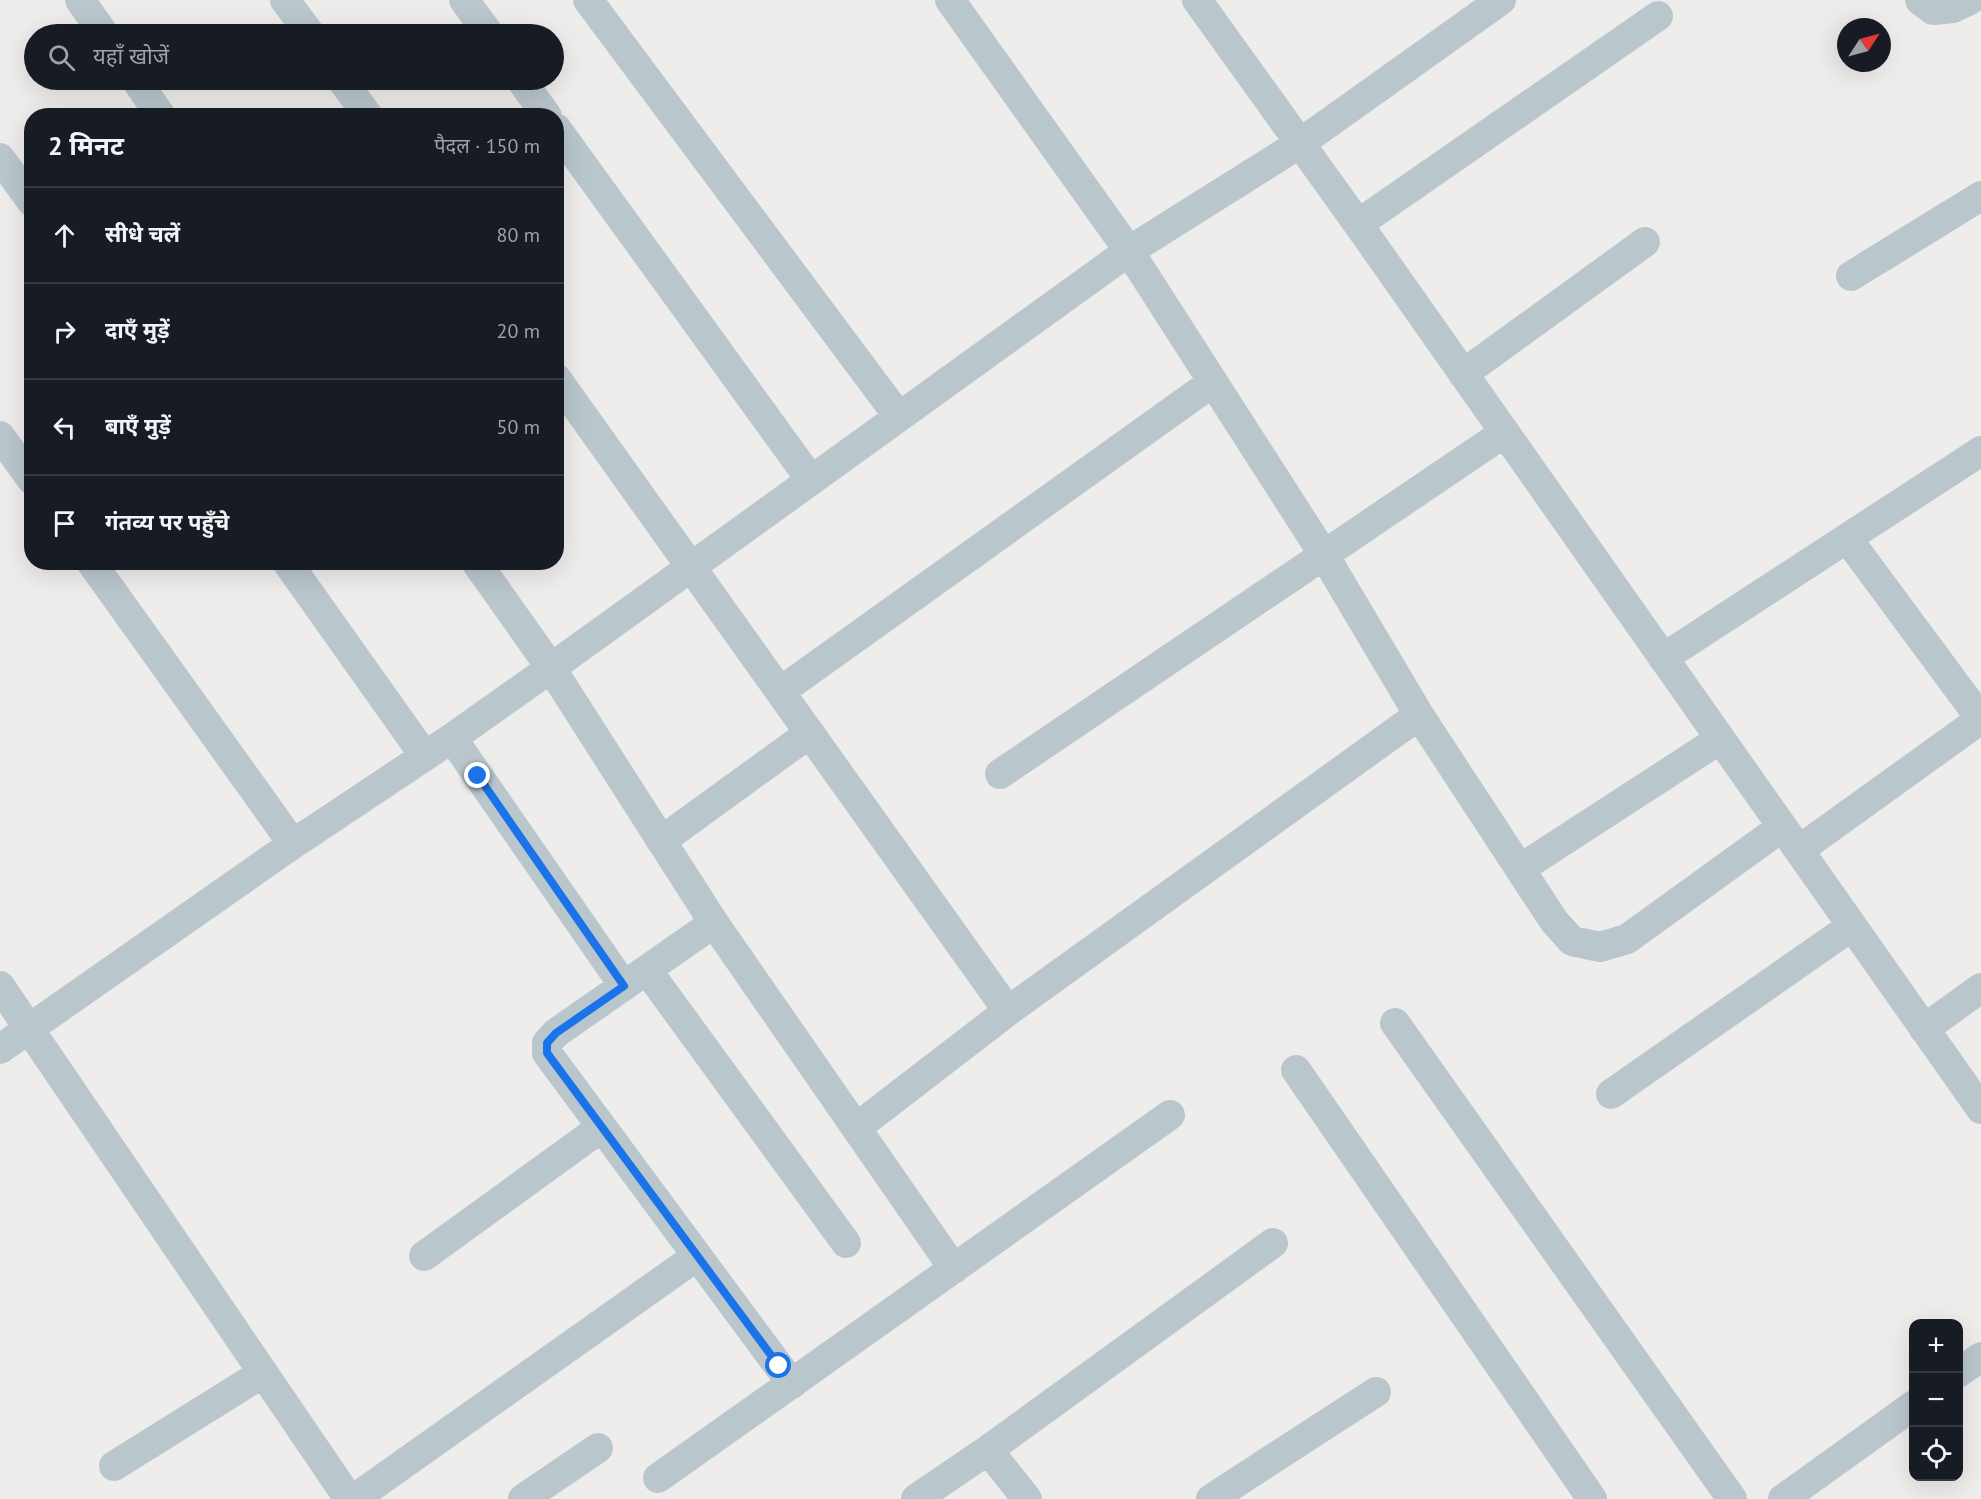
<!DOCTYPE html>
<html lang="hi">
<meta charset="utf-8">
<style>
body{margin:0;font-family:"PT Sans","Noto Sans Devanagari",sans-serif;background:#20242c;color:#f1f3f6}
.controls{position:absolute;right:18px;bottom:18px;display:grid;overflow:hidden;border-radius:12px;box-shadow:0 6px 24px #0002}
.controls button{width:54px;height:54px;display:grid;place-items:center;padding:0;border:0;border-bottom:2px solid #363941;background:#171b24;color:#f1f3f6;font:30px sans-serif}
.compass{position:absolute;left:1837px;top:18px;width:54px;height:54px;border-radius:50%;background:#171b24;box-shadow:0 6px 24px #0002;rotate:54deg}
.stop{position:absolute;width:18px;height:18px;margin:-14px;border:4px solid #1a73e8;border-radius:50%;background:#fff}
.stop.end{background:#1a73e8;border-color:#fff;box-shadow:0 2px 6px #0008}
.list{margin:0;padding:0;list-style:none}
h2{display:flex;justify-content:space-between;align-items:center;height:78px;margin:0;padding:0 24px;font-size:26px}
h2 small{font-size:20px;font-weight:400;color:#9ea1a6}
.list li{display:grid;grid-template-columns:39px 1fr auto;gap:18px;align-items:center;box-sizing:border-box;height:96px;padding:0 24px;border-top:2px solid #363941}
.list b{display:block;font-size:22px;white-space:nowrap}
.list em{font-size:20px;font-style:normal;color:#9ea1a6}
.icon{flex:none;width:33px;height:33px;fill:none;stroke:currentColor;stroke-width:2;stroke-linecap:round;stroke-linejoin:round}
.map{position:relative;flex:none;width:1981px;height:1499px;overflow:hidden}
.search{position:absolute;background:#171b24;box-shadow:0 6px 24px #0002;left:24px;top:24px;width:540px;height:66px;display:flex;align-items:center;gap:15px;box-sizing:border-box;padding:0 21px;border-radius:33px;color:#9ea1a6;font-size:22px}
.panel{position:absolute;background:#171b24;box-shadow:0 6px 24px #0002;left:24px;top:108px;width:540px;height:462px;border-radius:24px}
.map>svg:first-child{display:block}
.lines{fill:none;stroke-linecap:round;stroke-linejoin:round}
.minor{stroke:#b9c6cc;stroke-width:30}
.route{stroke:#1a73e8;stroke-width:8}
</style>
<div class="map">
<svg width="1981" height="1499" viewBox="0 0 1981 1499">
<rect width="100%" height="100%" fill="#efecec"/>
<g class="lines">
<path class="minor" d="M80,0l24,34
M285,0l25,34
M464,0l25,34
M588,0l311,417
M950,0l179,251 195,304 95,160 135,206 18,20 28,6 27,-8 155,-112
M1197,0l161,224 623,885
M1920,0l13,10 20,-2 17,-8
M136,80l25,36
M342,80l26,36
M521,80l26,36
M556,128l255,352
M0,158l32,44
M1358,224l300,-208
M1851,276l130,-80
M1463,374l182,-132
M556,378l452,633
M0,436l32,44
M1847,538l134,181
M91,562l202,282
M287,562l137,193
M476,562l75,106 163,255 240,346
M1663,658l318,-207
M781,691l432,-309
M452,738l172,248
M1000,774l504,-341
M661,841l149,-108
M1799,850l182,-131
M1520,869l200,-130
M714,923l-158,110 -9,10v10l245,331
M647,970l199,273
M0,986l349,513
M1395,1023l337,476
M1924,1029l57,-41
M0,1049l293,-205 159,-106 99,-70 578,-417 170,-107 202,-144
M1296,1070l296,429
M1611,1094l241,-168
M856,1128l152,-117 411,-296
M424,1256l178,-129
M1958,1373l23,-16
M988,1450l39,49
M114,1466l149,-93
M658,1478l512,-363
M354,1499l343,-243
M523,1499l75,-51
M916,1499l72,-49 285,-207
M1211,1499l165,-107
M1783,1499l131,-94"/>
</g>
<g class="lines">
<path class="route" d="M478,776l146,210 -68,47 -9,10v10l232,313"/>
</g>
</svg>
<div class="controls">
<button>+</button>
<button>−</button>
<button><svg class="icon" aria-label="locate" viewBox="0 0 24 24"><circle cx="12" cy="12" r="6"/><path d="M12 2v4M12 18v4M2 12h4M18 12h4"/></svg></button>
</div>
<svg class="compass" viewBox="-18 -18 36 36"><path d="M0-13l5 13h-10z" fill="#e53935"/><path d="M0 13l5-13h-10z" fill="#9ea1a6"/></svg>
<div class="stop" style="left:779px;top:1366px"></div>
<div class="stop end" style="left:478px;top:776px"></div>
<div class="search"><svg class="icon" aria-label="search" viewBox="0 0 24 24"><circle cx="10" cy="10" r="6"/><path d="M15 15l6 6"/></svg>यहाँ खोजें</div>
<section class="panel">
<h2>2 मिनट<small>पैदल · 150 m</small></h2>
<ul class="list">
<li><svg class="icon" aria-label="ahead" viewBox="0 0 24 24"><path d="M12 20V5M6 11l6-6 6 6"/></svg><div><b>सीधे चलें</b></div><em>80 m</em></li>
<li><svg class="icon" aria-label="right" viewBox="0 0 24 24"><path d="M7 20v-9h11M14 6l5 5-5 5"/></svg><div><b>दाएँ मुड़ें</b></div><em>20 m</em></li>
<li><svg class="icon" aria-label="left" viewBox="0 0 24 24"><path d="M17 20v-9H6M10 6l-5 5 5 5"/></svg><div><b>बाएँ मुड़ें</b></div><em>50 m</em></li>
<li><svg class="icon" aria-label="arrive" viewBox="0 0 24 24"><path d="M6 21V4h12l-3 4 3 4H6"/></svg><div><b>गंतव्य पर पहुँचे</b></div></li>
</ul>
</section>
</div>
